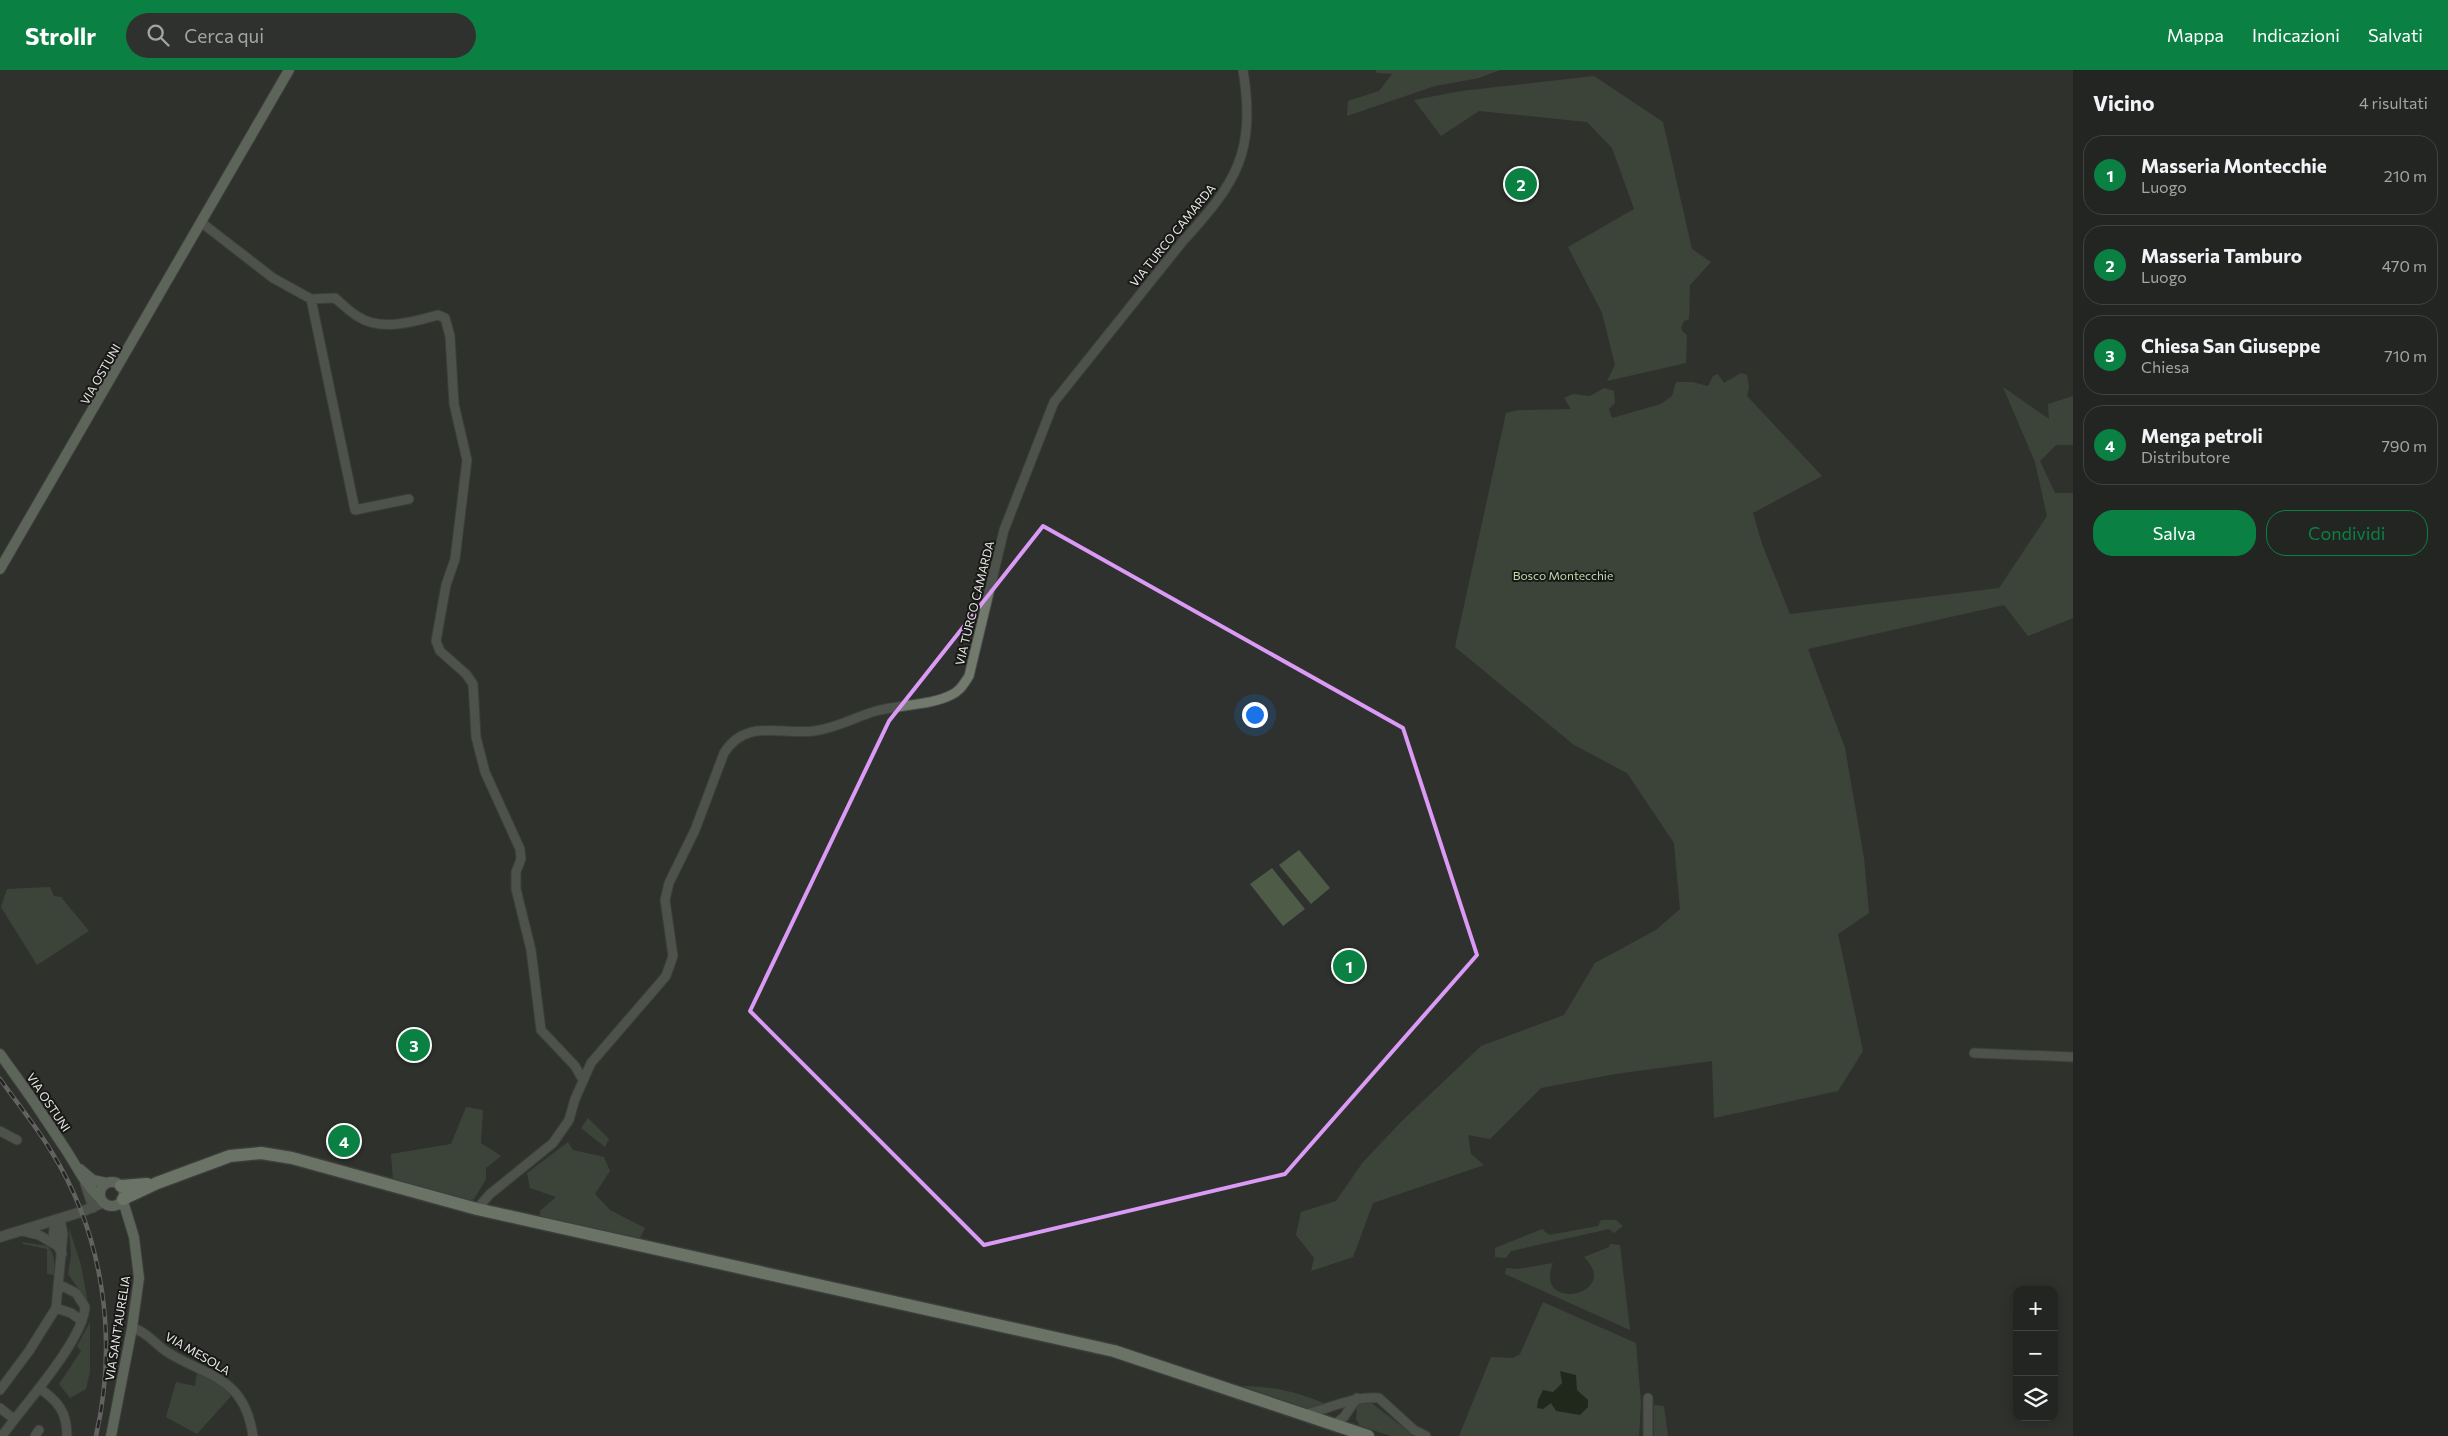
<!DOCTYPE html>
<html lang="it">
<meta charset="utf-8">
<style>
body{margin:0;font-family:Commissioner,sans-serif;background:#2f312f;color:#f1f3f6}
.controls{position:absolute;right:15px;bottom:15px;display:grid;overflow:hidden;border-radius:10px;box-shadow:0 2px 12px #0003}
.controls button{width:45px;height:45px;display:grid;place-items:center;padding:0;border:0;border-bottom:1px solid #404240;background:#232522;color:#f1f3f6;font:25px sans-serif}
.you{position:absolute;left:1254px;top:644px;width:18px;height:18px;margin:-12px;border:4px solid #fff;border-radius:50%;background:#1a73e8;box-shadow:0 0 0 8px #1a73e833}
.badge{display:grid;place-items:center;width:32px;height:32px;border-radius:50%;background:#0b8043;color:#fff;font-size:16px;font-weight:700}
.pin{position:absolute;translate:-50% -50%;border:2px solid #fff;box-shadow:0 1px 5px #0006}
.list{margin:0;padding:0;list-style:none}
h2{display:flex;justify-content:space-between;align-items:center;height:65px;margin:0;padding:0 20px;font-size:21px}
h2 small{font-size:16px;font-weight:400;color:#a3a5a5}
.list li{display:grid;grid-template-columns:32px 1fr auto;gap:15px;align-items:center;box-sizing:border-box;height:80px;margin:0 10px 10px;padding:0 10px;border:1px solid #404240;border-radius:20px}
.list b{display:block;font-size:19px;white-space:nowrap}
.list p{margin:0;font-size:16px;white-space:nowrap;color:#a3a5a5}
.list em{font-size:16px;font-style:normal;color:#a3a5a5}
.actions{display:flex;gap:10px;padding:15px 20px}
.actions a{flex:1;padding:11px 0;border:1px solid #0b8043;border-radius:20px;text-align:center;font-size:18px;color:#0b8043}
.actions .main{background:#0b8043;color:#fff}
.icon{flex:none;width:28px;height:28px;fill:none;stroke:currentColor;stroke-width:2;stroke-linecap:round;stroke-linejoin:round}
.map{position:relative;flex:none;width:2073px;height:1366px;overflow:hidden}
header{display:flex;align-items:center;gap:30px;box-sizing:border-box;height:70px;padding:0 25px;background:#0b8043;color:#fff}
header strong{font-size:24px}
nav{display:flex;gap:28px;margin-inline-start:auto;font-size:18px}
.search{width:350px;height:45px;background:#2f312f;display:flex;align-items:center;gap:12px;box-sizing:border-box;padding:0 18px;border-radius:28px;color:#a3a5a5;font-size:19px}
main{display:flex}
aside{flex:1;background:#232522}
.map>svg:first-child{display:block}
.green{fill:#4d5b47}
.water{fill:#0f1d07}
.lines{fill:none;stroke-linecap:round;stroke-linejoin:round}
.minor-casing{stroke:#4c4e4b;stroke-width:11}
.tertiary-casing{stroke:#4c4e4b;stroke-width:12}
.secondary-casing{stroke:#4c4e4b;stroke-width:12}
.primary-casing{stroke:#4c4e4b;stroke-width:15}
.minor{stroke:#727a6e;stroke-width:9}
.tertiary{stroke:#727a6e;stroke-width:10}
.secondary{stroke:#96a390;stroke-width:10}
.primary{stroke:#b2c3ab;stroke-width:12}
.rail-casing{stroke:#9fa19e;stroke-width:4.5}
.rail{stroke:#181817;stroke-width:2.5;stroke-dasharray:8;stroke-linecap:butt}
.marked{fill:none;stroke:#da9af6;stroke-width:4;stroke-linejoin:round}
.labels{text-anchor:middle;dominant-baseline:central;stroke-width:4;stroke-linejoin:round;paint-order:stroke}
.street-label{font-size:12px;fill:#e7e8e6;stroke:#181817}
.park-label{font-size:12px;fill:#bbdcab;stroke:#181817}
</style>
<header>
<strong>Strollr</strong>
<div class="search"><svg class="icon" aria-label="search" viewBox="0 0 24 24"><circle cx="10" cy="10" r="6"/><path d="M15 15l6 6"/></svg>Cerca qui</div>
<nav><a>Mappa</a><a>Indicazioni</a><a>Salvati</a></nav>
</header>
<main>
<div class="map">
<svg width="2073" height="1366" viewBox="0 0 2073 1366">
<rect width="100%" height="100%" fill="#2f312e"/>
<path class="green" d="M1375,0h125l-21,8 -44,8 -88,30 1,-15 31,-10 13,-17 -15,-1z
M1594,6l69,46 29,127 19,13 -21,23 -1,34 -5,2 -3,6 1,4 5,4 -1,28 -79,18 8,-16 -13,-52 -34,-66 66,-38 -22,-61 -25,-26 -108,-11 -38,25 -27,-36 47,-9z
M1741,303l6,2 2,12 -2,9 75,80 -69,37 9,31 28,70 209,-26 48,-72 -12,-54 -32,-75 46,32 -1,-15 25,-8v49h-17l-16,16 15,32h18v125l-45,18 -24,-31 -196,44 37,99 19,110 5,55 -31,21 25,117 -25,40 -124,27 -2,-57 -97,13 -74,14 -51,51 -22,-4 3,19 13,11 -111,38 -20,54 -42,14 3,-13 -18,-23 5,-23 35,-11 27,-39 40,-42 78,-74 83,-31 31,-52 61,-33 24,-21 -6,-66 -47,-70 -53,-28 -119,-98 51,-234 13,-3 52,-1 -7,-11 9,-4 17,2 14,-8 10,3 1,12 -6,6 3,9 49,-14 11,-8 4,-14h16l16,4 5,-10 5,-2 6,9z
M1299,780l31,38 -19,16 -32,-39z
M1272,798l33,41 -22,17 -33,-42z
M50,817l4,9 7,1 28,34 -52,34 -36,-58 6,-18z
M466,1037l17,3 -2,33 20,13 -15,12v11l-12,20 -6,2 -75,-21 -2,-26 60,-10z
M588,1048l21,21 -4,8 -24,-19z
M568,1072l5,8 31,7 6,14 -15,23 15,16 35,18 -5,10 -100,-21v-6l16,-14 -26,-9 -3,-15z
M1601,1150h15l7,6 -9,7 -5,-4 -98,22 -5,7 -11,-1v-9l47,-19 7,6 49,-9z
M69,1158l12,37 7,38 -20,-29 3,-18z
M22,1172l26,4c7,10 7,17 6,29l-7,-1v-25l-24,-5z
M1610,1174l10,1 10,85 -125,-56 1,-6 12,1 35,-6c-20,51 70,32 31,-6l25,-10z
M1543,1232l93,41 5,59 -2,34h-180l32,-79 22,1 7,-4z
M90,1252v50l-4,17 -16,9 -11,-14 22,-33 -4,-5z
M197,1302l19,7 16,16 -35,39 -31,-17 10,-35 19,4z
M1242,1316c37,1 55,6 89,20l-20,4z
M1369,1331l45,35h-23l-31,-10 -4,-7 1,-14z
M1654,1335l10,1 4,30h-14z"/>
<path class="water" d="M1560,1301l16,4 1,15 11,10v7l-8,8 -24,-4 -5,-8 -8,6 -6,-1 1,-8 5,-10 10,2 9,-9z"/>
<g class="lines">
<g class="minor-casing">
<path id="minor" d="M202,153l71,55 38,21 24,-1c7,6 14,13 22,18 24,16 56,6 81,-1l7,3 5,18 4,68 13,56 -12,99 -9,26 -10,56 4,10 26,23 7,10 3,53 9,35 35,77 1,10 -5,13v17l15,61 10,80 34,36 8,14
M311,229l44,211 54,-11
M1974,983l99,4
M0,1061l17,9
M85,1114l8,24
M477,1139l13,-15 63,-51 16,-23 6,-21 16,-36 75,-87 7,-20 -8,-56 4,-17 26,-53 29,-77c22,-35 56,-18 90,-22 23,-3 41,-14 62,-20 21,-6 56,-6 75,-16 9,-4 12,-10 18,-19l35,-146 50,-128 129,-161c54,-59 73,-89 60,-171
M60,1149c-12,12 -5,22 2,35
M22,1161l17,4 17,10
M56,1238l15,5 11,8
M132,1258c14,3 23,16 35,24 42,26 77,24 86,84
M39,1318c19,13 28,24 28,48
M0,1320l29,-39 27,-43 7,-74 -3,-15
M1648,1328v38
M0,1338l14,11
M1306,1344c25,-6 47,-18 73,-16l35,32 12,6
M1334,1355l10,-8 13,-19
M2,1366c21,-30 81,-95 83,-129l-9,-14 -18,-9
M35,1366l4,-6"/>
</g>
<g class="tertiary-casing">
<path id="tertiary" d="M0,1167l81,-25 21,-9"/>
</g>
<g class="secondary-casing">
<path id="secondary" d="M0,499l289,-499
M0,984c22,30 42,59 62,90 14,20 20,37 38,54
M80,1099l13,11 14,3
M100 1124a12 12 0 1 1 24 0a12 12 0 1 1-24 0Z
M111,1366l21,-108 7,-50 -5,-41 -11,-36"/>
</g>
<g class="primary-casing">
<path id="primary" d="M121,1116l26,-2
M123,1129l34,-16 73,-27 31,-3 31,5 185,51 637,142 254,85"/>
</g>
<use href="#minor" class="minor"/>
<use href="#tertiary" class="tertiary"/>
<use href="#secondary" class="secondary"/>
<use href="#primary" class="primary"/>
<g class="rail-casing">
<path id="rail" d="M0,1009c17,24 36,47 51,72 53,84 67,189 45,285"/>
</g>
<use href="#rail" class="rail"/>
</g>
<path d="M0 0H2073V1366H0ZM1043,456l360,202 74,227 -192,219 -301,71 -234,-234 139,-290z" fill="#2f312e" fill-opacity=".55" fill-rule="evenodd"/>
<path class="marked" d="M1043,456l360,202 74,227 -192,219 -301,71 -234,-234 139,-290z"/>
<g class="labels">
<g class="street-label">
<text transform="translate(1172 165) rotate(-51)">VIA TURCO CAMARDA</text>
<text transform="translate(100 304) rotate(-60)">VIA OSTUNI</text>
<text transform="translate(974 533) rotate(-76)">VIA TURCO CAMARDA</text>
<text transform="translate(49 1032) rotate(56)">VIA OSTUNI</text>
<text transform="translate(117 1258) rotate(-81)">VIA SANT'AURELIA</text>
<text transform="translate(198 1283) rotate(30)">VIA MESOLA</text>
</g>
<g class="park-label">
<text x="1563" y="505">Bosco Montecchie</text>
</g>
</g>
</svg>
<div class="controls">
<button>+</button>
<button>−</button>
<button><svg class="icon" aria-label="layers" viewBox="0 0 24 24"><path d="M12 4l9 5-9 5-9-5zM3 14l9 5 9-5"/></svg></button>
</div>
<div class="you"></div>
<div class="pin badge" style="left:1349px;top:896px">1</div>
<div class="pin badge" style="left:1521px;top:114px">2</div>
<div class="pin badge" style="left:414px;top:975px">3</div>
<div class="pin badge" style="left:344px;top:1071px">4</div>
</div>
<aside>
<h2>Vicino<small>4 risultati</small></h2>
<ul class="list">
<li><span class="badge">1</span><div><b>Masseria Montecchie</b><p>Luogo</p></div><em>210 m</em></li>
<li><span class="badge">2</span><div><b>Masseria Tamburo</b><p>Luogo</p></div><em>470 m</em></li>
<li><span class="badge">3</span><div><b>Chiesa San Giuseppe</b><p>Chiesa</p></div><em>710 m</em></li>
<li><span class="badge">4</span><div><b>Menga petroli</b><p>Distributore</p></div><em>790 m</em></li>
</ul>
<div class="actions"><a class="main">Salva</a><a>Condividi</a></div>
</aside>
</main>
